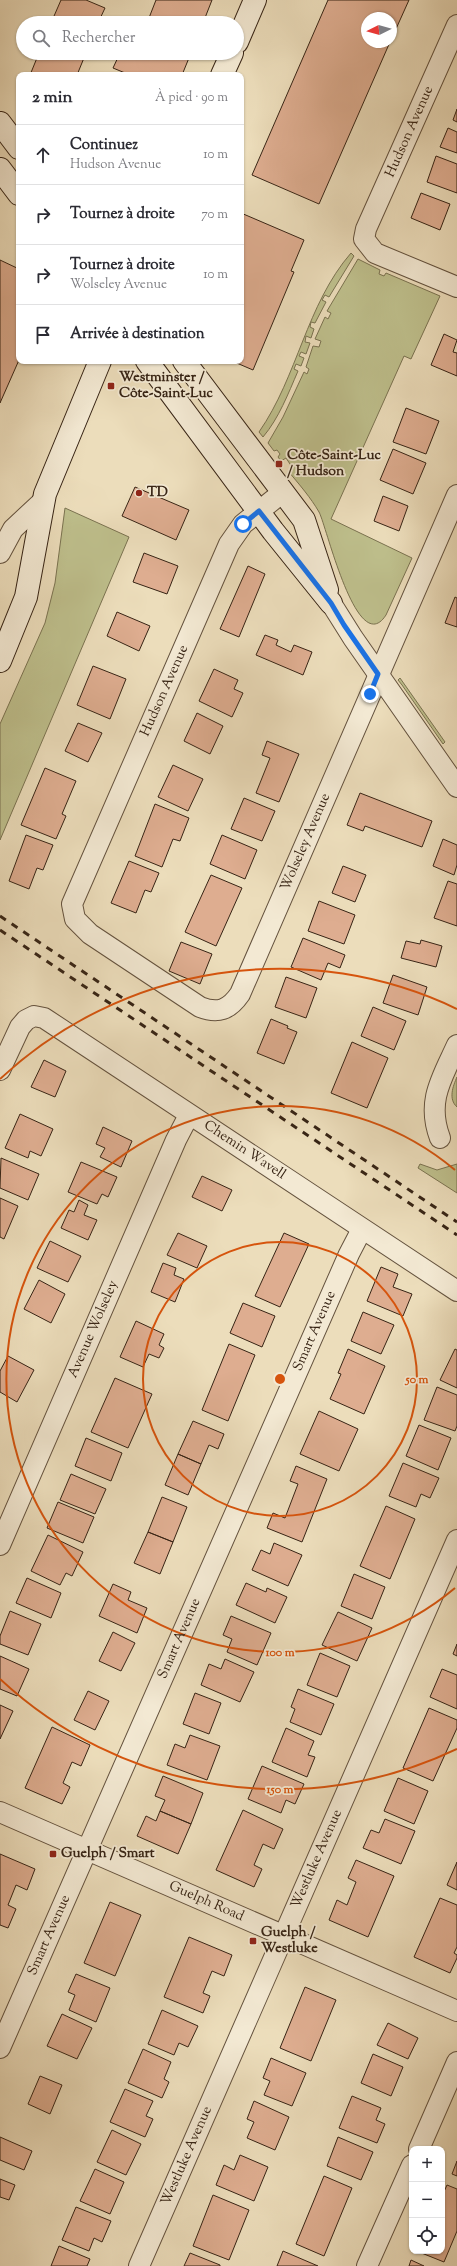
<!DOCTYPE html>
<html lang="fr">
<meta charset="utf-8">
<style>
body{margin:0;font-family:"Sorts Mill Goudy",serif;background:#f7f7f7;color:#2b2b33}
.controls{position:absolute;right:12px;bottom:12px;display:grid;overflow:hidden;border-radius:8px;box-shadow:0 1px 3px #0004}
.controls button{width:36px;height:36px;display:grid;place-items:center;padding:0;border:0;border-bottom:1px solid #e1e1e2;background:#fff;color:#2b2b33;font:20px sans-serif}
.compass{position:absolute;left:361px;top:12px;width:36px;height:36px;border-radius:50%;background:#fff;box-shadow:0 1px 3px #0004;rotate:265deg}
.stop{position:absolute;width:12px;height:12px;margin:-9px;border:3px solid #1a73e8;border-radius:50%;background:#fff}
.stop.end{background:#1a73e8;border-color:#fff;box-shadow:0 1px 4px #0008}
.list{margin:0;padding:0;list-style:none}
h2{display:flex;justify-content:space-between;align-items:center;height:52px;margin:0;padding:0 16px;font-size:17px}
h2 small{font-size:13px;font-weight:400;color:#7c7c81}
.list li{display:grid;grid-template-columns:26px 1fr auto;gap:12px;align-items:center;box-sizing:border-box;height:60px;padding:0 16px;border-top:1px solid #e1e1e2}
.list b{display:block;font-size:15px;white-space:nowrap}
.list p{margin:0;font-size:13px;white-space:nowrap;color:#7c7c81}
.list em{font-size:13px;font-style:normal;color:#7c7c81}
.icon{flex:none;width:22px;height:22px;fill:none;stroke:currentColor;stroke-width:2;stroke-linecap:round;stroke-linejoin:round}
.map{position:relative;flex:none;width:457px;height:2266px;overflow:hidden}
.search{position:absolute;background:#fff;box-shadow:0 1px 3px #0004;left:16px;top:16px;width:228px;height:44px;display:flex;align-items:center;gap:10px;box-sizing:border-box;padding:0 14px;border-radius:22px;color:#7c7c81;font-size:15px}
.panel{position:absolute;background:#fff;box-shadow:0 1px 3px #0004;left:16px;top:72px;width:228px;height:292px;border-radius:8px}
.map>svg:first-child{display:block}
.green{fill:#bebf8c;stroke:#7a7250}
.building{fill:#dead90;stroke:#372415}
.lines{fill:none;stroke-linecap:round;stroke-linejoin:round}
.street-casing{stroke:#64523e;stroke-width:22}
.secondary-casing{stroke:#372415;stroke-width:24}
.street{stroke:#f3e9d3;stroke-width:20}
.secondary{stroke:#f3e9d3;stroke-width:22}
.rail{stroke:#372415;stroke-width:3;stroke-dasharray:7 7;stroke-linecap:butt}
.route{stroke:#1a73e8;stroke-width:5}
.ring{fill:none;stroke:#d6540d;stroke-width:2}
.poi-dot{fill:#8f2418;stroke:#f3e9d3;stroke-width:1.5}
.labels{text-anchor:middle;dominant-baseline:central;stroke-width:3.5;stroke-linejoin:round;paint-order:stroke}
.street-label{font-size:14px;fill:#372415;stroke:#f3e9d3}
.poi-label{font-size:14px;font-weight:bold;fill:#372415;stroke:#f3e9d3;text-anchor:start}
.centre{fill:#d6540d;stroke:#f3e9d3;stroke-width:2}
.ring-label{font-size:12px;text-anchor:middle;font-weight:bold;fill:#d6540d;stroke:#f3e9d3;stroke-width:3.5;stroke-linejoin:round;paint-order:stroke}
</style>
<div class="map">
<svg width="457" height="2266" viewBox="0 0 457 2266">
<rect width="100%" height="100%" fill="#ecddbb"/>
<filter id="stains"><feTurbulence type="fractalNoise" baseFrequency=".005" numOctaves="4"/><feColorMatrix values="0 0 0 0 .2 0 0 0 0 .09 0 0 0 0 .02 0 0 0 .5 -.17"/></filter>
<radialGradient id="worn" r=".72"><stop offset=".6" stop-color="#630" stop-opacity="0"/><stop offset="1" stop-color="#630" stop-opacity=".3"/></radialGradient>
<path class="green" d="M351,253l3,3 -25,41 -4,-2 -3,5 4,2 -11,21 -4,-1 -1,5 4,2 -3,9 -5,-2 -1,6 5,1 -4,11 -5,-2 -2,4 5,2 -3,8 -5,-2 -2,5 4,2c-10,23 -19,47 -35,66l-4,-5c39,-56 47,-127 92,-179z
M358,259l22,11 -1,4 5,2 2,-3 54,23 -29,63 -7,-3 -73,163 81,39 -26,57c-29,45 -60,-91 -67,-103 -8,-14 -20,-28 -31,-41l4,-4 -6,-9 -5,3 -3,-4 2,-3 -3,-4 -3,1 -6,-8 15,-26 21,-45 3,2 2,-5 -3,-2 7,-21 6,1 2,-6 -6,-2 10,-22 3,2 3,-6 -4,-2z
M65,508l64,29 -129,303v-116l45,-101 10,-40z
M400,678l45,64 -2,2 -41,-59 -4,-5z
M457,1077v30c-9,-8 -4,-21 0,-30z
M420,1164l17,6 20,-6v29l-39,-25z"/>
<path class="building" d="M61,0h25l19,8 -7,15h-47z
M156,0h56l-9,23h-56z
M328,0h81l-18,40v-22h-24v24h23l-71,162 -67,-29z
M39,53h47l-9,22h-47z
M120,53h71l-9,22h-52l-17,-7z
M457,109v13l-4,-2z
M448,128l9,4v21l-17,-6z
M436,156l21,8v29l-30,-11z
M421,193l29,11 -10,26 -29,-12z
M241,213l63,27 -13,31 3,1 -41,98 -21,-9h9z
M0,260l19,9v91l-19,43z
M444,334l13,6 -4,12 4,1v23l-26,-11z
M406,408l33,13 -13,33 -33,-12z
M393,449l33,14 -13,31 -33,-14z
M135,487l54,23 -13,30 -54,-24z
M383,496l25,10 -9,25 -25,-10z
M144,553l34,13 -11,28 -34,-12z
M248,566l17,8 -26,63 -19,-8z
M455,597l2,1v29l-12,-4z
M117,612l33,14 -11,25 -32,-15z
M265,635l13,5 -2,5 15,7 3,-7 18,7 -9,23 -47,-20z
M93,666l33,13 -16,40 -33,-14z
M214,669l24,11 -4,9 9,4 -11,24 -33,-16z
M197,713l26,13 -13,28 -26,-13z
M78,723l24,10 -14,29 -23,-11z
M267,741l32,13 -20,48 -23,-9 14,-35 -8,-3z
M173,765l30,14 -15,32 -30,-14z
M45,768l31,13 -14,33 4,2 -10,23 -35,-14z
M360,793l72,28 -10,26 -57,-21 -2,5 -16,-6z
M244,798l31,13 -13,30 -31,-12z
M155,804l34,14 -9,23 -7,-2 -11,28 -27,-11z
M26,835l27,10 -10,25 -6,-2 -8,21 -20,-8z
M222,835l35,15 -12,29 -35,-15z
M443,839l14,6v20l-3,10 -21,-9z
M129,861l30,12 -8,19 -6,-2 -9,23 -25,-10z
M343,866l23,9 -11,27 -23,-9z
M211,875l31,13 -26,58 -31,-14z
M448,881l9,3v42l-23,-8z
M319,901l36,14 -11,29 -36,-13z
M303,938l42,17 -5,13 -12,-5 -7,17 -30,-13z
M421,940l21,6 -6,21 -35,-9 5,-17 14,3z
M181,942l31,12 -12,30 -31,-13z
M393,975l34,12 -9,28 -35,-12z
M286,977l31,11 -11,30 -31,-11z
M373,1007l33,14 -12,29 -33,-14z
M271,1019l17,7 -1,2 10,4 -13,32 -27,-11z
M352,1042l36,16 -21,50 -36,-15z
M44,1060l22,11 -11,26 -24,-10z
M20,1114l33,15 -12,27 -11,-5 -2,7 -23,-10z
M103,1127l29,14 -11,26 -21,-10 5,-9 -9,-4z
M1,1158l38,16 -11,26 -28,-12z
M81,1162l36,15 -9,20 -6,-3 -5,10 -29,-12z
M202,1176l30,14 -10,21 -30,-14z
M0,1198l18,8 -14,33 -4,-2z
M79,1200l9,5 -4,10 13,5 -9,20 -27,-12 8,-18 5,2z
M178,1233l29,13 -10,22 -30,-13z
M284,1233l25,11 -29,63 -25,-11z
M50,1241l31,15 -13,26 -31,-14z
M163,1263l13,5 -2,7 10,4 -9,23 -24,-10z
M381,1267l17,7 -5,13 19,7 -9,22 -36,-15z
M39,1280l26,14 -14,29 -27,-14z
M243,1303l32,13 -13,31 -32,-14z
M363,1312l31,13 -13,29 -30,-13z
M136,1321l28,13 -5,11 5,3 -5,10 -10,-4 -6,13 -23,-10z
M229,1344l26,11 -27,66 -26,-11z
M348,1349l37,17 -21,48 -34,-15 11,-25 -3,-1z
M455,1349l2,1v38l-17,-8z
M8,1356l26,14 -17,32 -17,-10v-21z
M115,1378l37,16 -24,54 -37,-16z
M437,1387l20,8v31l-2,5 -31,-11z
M319,1411l39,18 -19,42 -39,-17z
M193,1421l31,13 -6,15 -9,-4 -8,19 -23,-10z
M419,1425l32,13 -13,32 -32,-14z
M86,1438l36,15 -11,28 -36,-15z
M178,1454l23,10 -13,31 -23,-10z
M403,1463l36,15 -9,20 -9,-4 -5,13 -27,-11z
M296,1466l31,13 -25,63 -35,-14 6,-15 12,5 13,-34 -8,-3z
M71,1474l35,15 -11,25 -35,-14z
M162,1497l25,10 -14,35 -25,-10z
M58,1502l36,15 -11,26 -36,-15z
M386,1506l29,13 -25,60 -30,-13z
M148,1532l25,10 -13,32 -26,-11z
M48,1535l35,17 -11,24 -6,-3 -6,12 -29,-14z
M274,1543l28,12 -14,31 -36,-16 9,-20 9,4z
M354,1574l31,13 -13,32 -31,-13z
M27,1578l34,15 -10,25 -35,-15z
M246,1583l20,9 1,-4 20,9 -12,26 -39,-18z
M113,1584l18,8 -3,8 19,8 -10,25 -38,-17z
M10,1611l31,13 -13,31 -28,-11v-8z
M338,1612l34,16 -15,33 -35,-16z
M231,1616l40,17 -14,32 -30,-13 5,-13 -9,-4z
M113,1632l22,11 -14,28 -22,-10z
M457,1644v12l-4,-2z
M320,1653l30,13 -13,31 -30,-12z
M0,1656l29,13 -12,27 -17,-7z
M225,1659l29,13 -14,30 -39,-17 8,-21 12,5z
M442,1669l15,6v34l-27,-12z
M298,1689l36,15 -13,31 -31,-13 5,-13 -4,-2z
M88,1691l21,10 -14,29 -21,-10z
M195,1693l26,10 -12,31 -26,-10z
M0,1705l13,6 -13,28z
M429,1708l28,12v8l-24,53 -30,-13z
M52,1727l38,18 -9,21 -9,-4 -9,21 7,4 -8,17 -37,-16z
M286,1728l28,13 -6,14 7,2 -8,20 -35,-15z
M190,1735l30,11 -13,34 -40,-15 8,-21 10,4z
M262,1766l42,18 -9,20 -9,-4 -5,13 -33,-14z
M163,1776l40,17 -12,31 -31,-13 5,-11 -10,-4z
M398,1778l30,13 -14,33 -30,-13z
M243,1810l40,19 -9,20 -11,-5 -9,21 8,4 -8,18 -38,-17z
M160,1811l31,13 -13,30 -41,-18 9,-20 10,5z
M385,1819l30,12 -14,33 -38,-16 8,-18 8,3z
M0,1854l35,15 -8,21 -11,-5 -8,20 8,4 -8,19 -8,-3z
M356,1860l38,16 -26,61 -39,-17 8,-20 10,5 9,-23 -8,-4z
M457,1862v28l-10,-5z
M440,1898l17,7v42l-3,6 3,2v3l-7,15 -36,-16z
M110,1902l31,13 -26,61 -31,-13z
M189,1937l43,18 -8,21 -12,-5 -9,22 7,3 -7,17 -39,-16z
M76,1974l34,14 -14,34 -27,-12 6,-15 -7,-3z
M305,1987l31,13 -25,61 -31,-13z
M162,2010l36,16 -10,21 -9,-4 -5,12 -26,-11z
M62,2014l30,14 -15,31 -30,-13z
M388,2023l30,15 -10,21 -31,-14z
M143,2049l28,13 -7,17 5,3 -7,16 -34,-15z
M373,2054l30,13 -12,29 -30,-13z
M271,2058l35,15 -14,33 -28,-11 6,-14 -7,-3z
M40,2076l22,9 -12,29 -22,-10z
M125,2089l28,12 -7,15 7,3 -8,18 -35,-15z
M352,2096l29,12 -5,12 9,4 -8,19 -38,-15z
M254,2101l35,16 -14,33 -28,-12 7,-16 -7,-3z
M112,2130l29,14 -15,31 -29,-13z
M0,2137l32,14 -8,19 -24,-10z
M338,2137l35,15 -12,28 -34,-14z
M240,2155l28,12 -14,34 -38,-16 8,-20 10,5z
M457,2161v15l-5,-2z
M95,2169l29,13 -14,32 -30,-13z
M324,2176l28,12 -28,68 -28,-12z
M0,2179l15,6 -6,15 -9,-3z
M447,2185l10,4v42l-13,31 -25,-10 23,-1v-55z
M213,2195l36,15 -20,50 -36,-14z
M76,2207l35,14 -9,21 -8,-4 -5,13 -27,-11z
M59,2246l31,13 -3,7h-36z
M283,2251l35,15h-41z
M190,2253l30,12v1h-36z
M411,2260l13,6h-15z"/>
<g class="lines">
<g class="street-casing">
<g id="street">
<path d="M457,25l-91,204 -2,10 11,14 82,34"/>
<path id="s1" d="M283,492l-40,32 -14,20 -157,360 3,15 15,15 110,73c18,7 29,3 40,-13l217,-499"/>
<path d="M0,553l13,-24 30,-28"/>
<path d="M331,603l22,35 104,149"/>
<path id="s2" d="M0,1070l20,-43 6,-7 8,-4 10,2 413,273"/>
<path d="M440,1138c-14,-37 2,-60 17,-93"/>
<path id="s3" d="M0,1545l176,-405 13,-25"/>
<path id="s4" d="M0,1812l457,199"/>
<path id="s5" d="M0,2048l349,-794 13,-25"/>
<path d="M419,2149l38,-87"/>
<path id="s6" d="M139,2266l318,-726"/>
<path d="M367,2266l45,-101"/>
</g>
</g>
<g class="secondary-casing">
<path id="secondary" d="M237,42l18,-42
M222,75l10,-22
M0,123l19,25
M0,169l19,25
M147,361l126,170 58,72
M184,361l120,159 23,70
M0,661l26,-64 19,-103 55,-133"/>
</g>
<use href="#street" class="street"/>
<use href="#secondary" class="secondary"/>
<path class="rail" d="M0,916l457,306
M0,930l457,305"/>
</g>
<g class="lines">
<path class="route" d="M243,524l16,-13 72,92 13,22 34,49 -8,20"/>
</g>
<g class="ring">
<circle cx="280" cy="1379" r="137"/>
<path d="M455 1588A273 273 0 1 1 455 1170"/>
<path d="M457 1749A410 410 0 0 1 0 1679M0 1079A410 410 0 0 1 457 1009"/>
</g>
<g class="poi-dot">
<rect x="107" y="382" width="8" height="8" rx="2"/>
<rect x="275" y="460" width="8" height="8" rx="2"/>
<circle cx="139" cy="493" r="4"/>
<rect x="49" y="1850" width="8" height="8" rx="2"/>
<rect x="249" y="1937" width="8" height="8" rx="2"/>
</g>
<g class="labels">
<g class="street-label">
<text transform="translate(410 132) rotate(-66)">Hudson Avenue</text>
<text transform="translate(165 691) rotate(-66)">Hudson Avenue</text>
<text stroke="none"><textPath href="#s1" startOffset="849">Wolseley Avenue</textPath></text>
<text stroke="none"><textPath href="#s2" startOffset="316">Chemin Wavell</textPath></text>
<text stroke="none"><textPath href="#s3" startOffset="235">Avenue Wolseley</textPath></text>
<text stroke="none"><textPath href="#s5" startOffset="783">Smart Avenue</textPath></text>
<text stroke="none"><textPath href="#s5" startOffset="447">Smart Avenue</textPath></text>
<text stroke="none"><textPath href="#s6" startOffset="444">Westluke Avenue</textPath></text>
<text stroke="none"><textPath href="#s4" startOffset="225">Guelph Road</textPath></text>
<text stroke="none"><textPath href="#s5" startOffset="123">Smart Avenue</textPath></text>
<text stroke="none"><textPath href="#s6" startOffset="120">Westluke Avenue</textPath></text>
</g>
<g class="poi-label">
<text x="119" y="378">Westminster /<tspan x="119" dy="16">Côte-Saint-Luc</tspan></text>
<text x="287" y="456">Côte-Saint-Luc<tspan x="287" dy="16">/ Hudson</tspan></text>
<text x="147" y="493">TD</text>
<text x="61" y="1854">Guelph / Smart</text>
<text x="261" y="1933">Guelph /<tspan x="261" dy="16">Westluke</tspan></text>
</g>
</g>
<circle cx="280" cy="1379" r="6" class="centre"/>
<g class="ring-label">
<text x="417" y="1383">50 m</text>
<text x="280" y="1656">100 m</text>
<text x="280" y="1793">150 m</text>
</g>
<rect width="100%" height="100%" filter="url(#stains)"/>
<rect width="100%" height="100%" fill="url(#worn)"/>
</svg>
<div class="controls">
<button>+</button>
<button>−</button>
<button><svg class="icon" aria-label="locate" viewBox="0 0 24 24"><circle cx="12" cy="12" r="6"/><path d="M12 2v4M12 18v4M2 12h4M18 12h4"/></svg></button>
</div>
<svg class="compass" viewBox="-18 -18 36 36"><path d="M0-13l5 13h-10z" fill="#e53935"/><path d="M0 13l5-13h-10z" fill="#7c7c81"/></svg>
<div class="stop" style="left:243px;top:524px"></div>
<div class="stop end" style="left:370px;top:694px"></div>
<div class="search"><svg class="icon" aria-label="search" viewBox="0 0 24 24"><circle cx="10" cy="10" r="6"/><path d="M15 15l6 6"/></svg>Rechercher</div>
<section class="panel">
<h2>2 min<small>À pied · 90 m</small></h2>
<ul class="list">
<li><svg class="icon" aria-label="ahead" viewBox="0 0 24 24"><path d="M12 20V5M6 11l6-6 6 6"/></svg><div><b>Continuez</b><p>Hudson Avenue</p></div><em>10 m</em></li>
<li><svg class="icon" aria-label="right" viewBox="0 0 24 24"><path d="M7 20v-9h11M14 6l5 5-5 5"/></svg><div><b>Tournez à droite</b></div><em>70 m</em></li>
<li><svg class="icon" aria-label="right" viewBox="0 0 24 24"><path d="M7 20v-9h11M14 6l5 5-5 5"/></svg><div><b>Tournez à droite</b><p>Wolseley Avenue</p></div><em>10 m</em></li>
<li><svg class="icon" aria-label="arrive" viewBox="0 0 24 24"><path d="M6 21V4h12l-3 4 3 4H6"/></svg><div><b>Arrivée à destination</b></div></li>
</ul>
</section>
</div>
